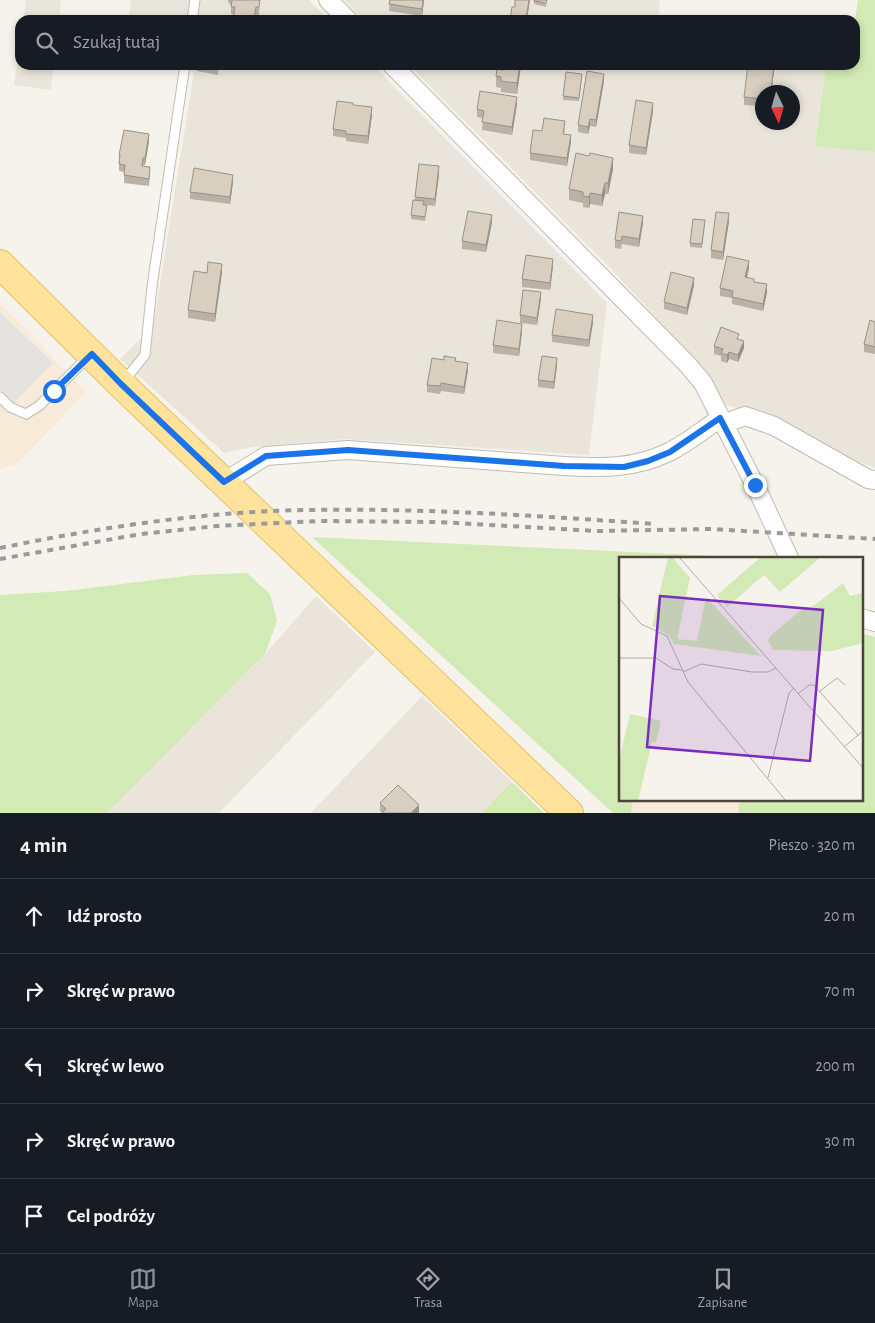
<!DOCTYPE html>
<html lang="pl">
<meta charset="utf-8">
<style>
body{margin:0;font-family:"Alegreya Sans",sans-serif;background:#20242c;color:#f1f3f6}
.compass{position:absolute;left:755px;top:85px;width:45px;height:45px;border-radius:50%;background:#171b24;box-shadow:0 2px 8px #0003;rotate:175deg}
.stop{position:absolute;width:15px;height:15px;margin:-11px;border:4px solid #1a73e8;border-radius:50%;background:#fff}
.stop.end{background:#1a73e8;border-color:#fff;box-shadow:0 1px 5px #0008}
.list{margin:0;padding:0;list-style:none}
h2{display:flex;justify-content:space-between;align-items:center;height:65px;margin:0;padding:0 20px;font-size:21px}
h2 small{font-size:16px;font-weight:400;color:#9ea1a6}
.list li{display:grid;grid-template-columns:32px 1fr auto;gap:15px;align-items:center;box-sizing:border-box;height:75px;padding:0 20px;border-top:1px solid #363941}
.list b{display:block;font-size:19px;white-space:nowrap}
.list em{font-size:16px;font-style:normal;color:#9ea1a6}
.icon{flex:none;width:28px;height:28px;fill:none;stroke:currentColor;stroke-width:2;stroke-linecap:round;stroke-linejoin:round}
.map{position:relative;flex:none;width:875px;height:813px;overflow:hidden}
.search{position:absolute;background:#171b24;box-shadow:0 2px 8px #0003;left:15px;right:15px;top:15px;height:55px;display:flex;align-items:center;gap:12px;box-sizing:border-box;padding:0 18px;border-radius:15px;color:#9ea1a6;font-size:19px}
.sheet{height:440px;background:#171b24}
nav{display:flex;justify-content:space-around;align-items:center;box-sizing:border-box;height:70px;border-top:1px solid #363941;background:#171b24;font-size:14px;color:#9ea1a6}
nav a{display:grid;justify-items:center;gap:2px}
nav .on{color:#8c9099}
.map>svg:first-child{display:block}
.residential{fill:#eae5da;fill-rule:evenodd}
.commercial{fill:#f7ead8}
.green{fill:#d2eab5}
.parking{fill:#e5e3e0}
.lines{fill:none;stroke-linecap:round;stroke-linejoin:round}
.service-casing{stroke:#c2bbae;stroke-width:11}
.minor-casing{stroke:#c2bbae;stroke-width:20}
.primary-casing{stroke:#e6c16a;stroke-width:30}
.service{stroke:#fff;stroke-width:9}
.minor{stroke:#fff;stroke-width:18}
.primary{stroke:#ffe39c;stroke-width:28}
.rail{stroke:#9a9a9a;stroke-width:4;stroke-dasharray:6 6;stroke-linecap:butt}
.wall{fill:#bab2a6}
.shaded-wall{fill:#979187}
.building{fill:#d8cfc1;stroke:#979187}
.route{stroke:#1a73e8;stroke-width:6}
.inset-road{fill:none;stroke:#b2ada4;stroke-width:1}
.view{fill:#7b2cbf;fill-opacity:0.15;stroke:#7b2cbf;stroke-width:2.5}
.inset-edge{fill:none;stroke:#4b4439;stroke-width:2.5}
</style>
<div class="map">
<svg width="875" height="813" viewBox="0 0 875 813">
<rect width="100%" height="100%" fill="#f6f3ec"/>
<path class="residential" d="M26,0h35l-2,20h-36z
M131,0h178l20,20h-201z
M344,0h316l-2,20h-294z
M20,42v23h34l-3,25 -37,-5z
M162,65h211l234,238 -18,152 -244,-16 -93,8 -28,6 -104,-94 33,-32 41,-255z
M409,65h417l-11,80 60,7v316l-25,-9 -77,-41 -46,-13 -32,-45 -84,-91zM762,92h30v30h-30z
M316,596l59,56 -156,161h-112l158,-159z
M422,696l90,86 -30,31h-171z"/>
<path class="commercial" d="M0,303l86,89 -69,72 -17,5z
M633,799h107l-2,14h-107z"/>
<path class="green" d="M858,0h17v152l-60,-6 11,-81h29v-45z
M312,537l449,21h-141v241h13l-2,14h-18z
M247,573l23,21 7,27 -12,33 -158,159h-107v-218l65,-4 128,-16z
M861,633l14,4v176h-137l2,-14h121z
M512,782l32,31h-62z"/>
<path class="parking" d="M0,312l53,51 -39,40 -14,-13z"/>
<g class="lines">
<g class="service-casing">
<path id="service" d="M192,20l3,-20
M123,382l22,-27 7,-69 33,-221
M0,397l10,10 16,7 13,-8 50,-50"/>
</g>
<g class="minor-casing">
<path id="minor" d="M328,0l20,20
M392,65l296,300 15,18 52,102 34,73
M723,424l22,-8 29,10 94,53 7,1
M224,482l42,-26 82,-6 216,16c38,2 70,3 105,-14 18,-9 35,-23 52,-34
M861,618l14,4"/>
</g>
<g class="primary-casing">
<path id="primary" d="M0,264l121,120 448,429"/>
</g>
<use href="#service" class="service"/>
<use href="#minor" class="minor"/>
<use href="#primary" class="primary"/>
<path class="rail" d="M0,548c102,-21 207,-37 311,-38 115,-2 229,6 344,14
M0,559l141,-25 76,-8 102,-5 119,1 159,9 115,-2 163,10"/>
</g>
<path class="wall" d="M228,0h32l-1,15h-3l-1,5h-22l1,-5 -3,-1v-9l-3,-3z
M390,0h34l-2,16 -33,-5z
M534,0h13l-1,7 -12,-3z
M197,65h22l-1,10 -21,-4z
M521,65l-4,29 -16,-2v-4l-5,-1v-11l7,-6z
M775,65l-4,27h-9v14l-18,-1v-8z
M582,78l-3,23 -16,-1v-4z
M604,81l-8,46 -6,-1 -2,8 -10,-2v-7z
M517,104l-5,31 -30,-5 1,-12 -6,-1v-8z
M353,105l19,10 -4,29 -22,-3v-3l-13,-2v-7z
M653,111l-7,44 -17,-2v-8z
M565,129l-1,5 7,8 -4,24 -37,-6v-7l12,-22z
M149,141l-4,24h-2v1l7,9 -1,11 -25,-3v-11l-5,-1v-16z
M613,169l-5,25h-3l-3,12 -12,-2 -1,4 -6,-1v-4l-14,-3v-11z
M439,174l-4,32 -8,-1 -2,16 -14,-2v-4l4,-15v-3z
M233,182l-3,22 -40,-5v-7z
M729,221l-6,39 -12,-2v-8z
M492,222l-6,30 -24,-3v-8z
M643,223l-4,24 -17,-3 -1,5 -6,-1v-8z
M705,224l-3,24 -12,-1v-4z
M553,266l-3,24 -28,-3v-8z
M749,268l-2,10 7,4 13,10 -4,19 -31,-7v-6l-12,-2v-8z
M222,272l-7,50 -27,-4v-8l19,-37z
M694,285l-7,30 -23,-6v-7z
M541,299l-4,26 -17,-2v-8z
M593,322l-4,25 -37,-5v-7z
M875,322v32l-11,-2v-8z
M522,332l-3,24 -26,-3v-8z
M739,339l5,9 -6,14 -9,-3 -2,4 -6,-2v-5l-7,-2v-8z
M456,361l12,9 -4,24 -23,-3 -1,3 -13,-2v-7z
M557,365l-3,24 -16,-2v-7z
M380,803l39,10h-37l-2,-2z"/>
<path class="shaded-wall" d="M423,0h1l-2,16v-7z
M529,0h1l-3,20h-1z
M520,65h1l-4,29v-11z
M774,65h1l-4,27z
M604,74v7l-8,46v-7z
M517,97v7l-5,31v-8z
M653,103v8l-7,44v-7z
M372,107v8l-4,29v-8z
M590,119v7l-2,8v-7z
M149,134v7l-4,24v-7z
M571,135v7l-4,24v-8z
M613,158v11l-5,25v-11z
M439,166v8l-4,32v-7z
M233,175v7l-3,22v-7z
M605,183v11l-3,12v-11z
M590,193v11l-1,4v-11z
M729,213v8l-6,39v-8z
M492,215v7l-6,30v-7z
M643,216v7l-4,24v-8z
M553,259v7l-3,24v-7z
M749,261v7l-4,17v-8z
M222,264v8l-7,50v-8z
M694,278v7l-7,30v-7z
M767,284v8l-4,19v-7z
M541,292v7l-4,26v-7z
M593,315v7l-4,25v-7z
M522,324v8l-3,24v-7z
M744,341v7l-6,14v-7z
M729,352v7l-2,4v-8z
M557,358v7l-3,24v-7z
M468,363v7l-4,24v-7z
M419,805v8h-8z"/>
<path class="building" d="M232,0h28l-1,7h-3l-2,13h-21l2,-13h-4z
M390,0h33l-1,9 -33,-5z
M515,0h14l-3,20h-16l2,-13h3z
M534,0h13l-1,3 -12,-2z
M204,65h14v2z
M503,65h17l-3,18 -16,-2v-4l-5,-1 1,-7 6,1z
M748,65h26l-3,27h-9v7l-18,-2z
M587,71l17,3 -8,46 -6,-1 -2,8 -10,-2z
M566,72l16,2 -3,24 -16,-2z
M480,91l37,6 -5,30 -30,-5 2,-11 -7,-2z
M636,100l17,3 -7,45 -17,-3z
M337,101l16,2v2l19,2 -4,29 -22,-2v-3l-13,-2z
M544,118l21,3 -2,13 8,1 -4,23 -37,-5 3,-23 9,1z
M124,130l25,4 -4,24h-2l-1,8 8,1 -1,12 -25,-4 1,-10 -6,-1 1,-9h-1z
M576,153l13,3 1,-3 23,5 -5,25h-3l-3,12 -12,-2 -1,4 -6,-1v-4l-14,-3z
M419,164l20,2 -4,33 -20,-2z
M194,168l39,7 -3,22 -40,-5z
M413,200l11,1 -1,4h4l-2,12 -14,-2z
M468,211l24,4 -6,30 -24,-4z
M619,212l24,4 -4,23 -17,-3 -1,5 -6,-1z
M716,212l13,1 -6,39 -12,-2z
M693,219l12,1 -3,24 -12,-1z
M526,255l27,4 -3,24 -28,-4z
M727,256l22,5 -4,16 9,2v3l13,2 -4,20 -31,-7 1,-6 -13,-3z
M208,262l14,2 -7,50 -27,-4 6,-39 13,2z
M671,272l23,6 -7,30 -23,-6z
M523,290l18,2 -4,26 -17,-3z
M556,309l37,6 -4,25 -37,-5z
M497,320l25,4 -3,25 -26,-4z
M870,320l5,2v25l-11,-3z
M721,327l18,7 -2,5 7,2 -6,14 -9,-3 -2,3 -6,-2 2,-4 -9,-3z
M444,356l12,2 -1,3 13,2 -4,24 -23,-4 -1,3 -13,-1 5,-27 12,2z
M542,356l15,2 -3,24 -16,-2z
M398,785l21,20 -8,8h-29l4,-4 -6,-6z"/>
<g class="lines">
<path class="route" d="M54,391l38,-37 29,30 103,98 42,-26 82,-6 216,16 60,1 24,-6 22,-9 50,-34 35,67"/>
</g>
<g transform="translate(619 557)">
<rect width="244" height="244" fill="#f6f3ec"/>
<path d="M49,0h4l18,21 -13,61 20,2 9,-44 55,59 -87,-12 -6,-9 -16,-9zM142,0h60l-41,35 -16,-17 -37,32 -10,-12zM224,26l7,13 13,-3v50l-31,8 -59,-1 -5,-9 3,-6 34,-28 5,1 10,-7zM11,157l31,7 -5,22 -4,-1 -14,59h-19v-40z" fill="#d2eab5"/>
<path class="inset-road" d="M60,0l184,211M0,41l22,26 26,12 21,46 98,119M0,101h37l17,11 9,1M64,115l18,-8 51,8h16l8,-4M201,134l17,-13 8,7M179,137l11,-9h5l44,50M225,190l19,-16M149,221l21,-85 5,-5"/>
<path class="view" d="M41,39l163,14 -13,151 -163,-14z"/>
<rect width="244" height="244" class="inset-edge"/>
</g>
</svg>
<svg class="compass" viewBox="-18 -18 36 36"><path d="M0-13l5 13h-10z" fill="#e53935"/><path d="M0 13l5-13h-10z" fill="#9ea1a6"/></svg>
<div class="stop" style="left:54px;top:391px"></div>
<div class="stop end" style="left:755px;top:485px"></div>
<div class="search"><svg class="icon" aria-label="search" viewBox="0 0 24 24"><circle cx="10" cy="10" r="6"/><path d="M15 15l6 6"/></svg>Szukaj tutaj</div>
</div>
<section class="sheet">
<h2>4 min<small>Pieszo · 320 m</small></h2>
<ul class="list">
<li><svg class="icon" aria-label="ahead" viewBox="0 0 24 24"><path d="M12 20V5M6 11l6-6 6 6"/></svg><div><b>Idź prosto</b></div><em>20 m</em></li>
<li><svg class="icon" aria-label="right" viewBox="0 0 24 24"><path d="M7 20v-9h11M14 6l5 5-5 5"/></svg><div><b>Skręć w prawo</b></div><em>70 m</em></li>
<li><svg class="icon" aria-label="left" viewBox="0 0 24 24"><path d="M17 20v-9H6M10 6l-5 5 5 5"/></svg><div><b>Skręć w lewo</b></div><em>200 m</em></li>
<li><svg class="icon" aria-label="right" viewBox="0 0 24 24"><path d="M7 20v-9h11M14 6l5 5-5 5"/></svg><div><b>Skręć w prawo</b></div><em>30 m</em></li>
<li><svg class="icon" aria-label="arrive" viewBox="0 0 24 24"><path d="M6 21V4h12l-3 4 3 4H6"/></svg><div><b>Cel podróży</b></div></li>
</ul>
</section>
<nav>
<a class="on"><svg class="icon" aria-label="map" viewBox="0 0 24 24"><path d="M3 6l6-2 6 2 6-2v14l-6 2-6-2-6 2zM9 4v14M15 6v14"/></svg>Mapa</a>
<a><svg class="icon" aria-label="directions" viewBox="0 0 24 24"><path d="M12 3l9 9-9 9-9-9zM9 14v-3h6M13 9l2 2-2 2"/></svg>Trasa</a>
<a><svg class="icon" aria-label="saved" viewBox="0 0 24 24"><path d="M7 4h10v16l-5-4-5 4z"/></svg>Zapisane</a>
</nav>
